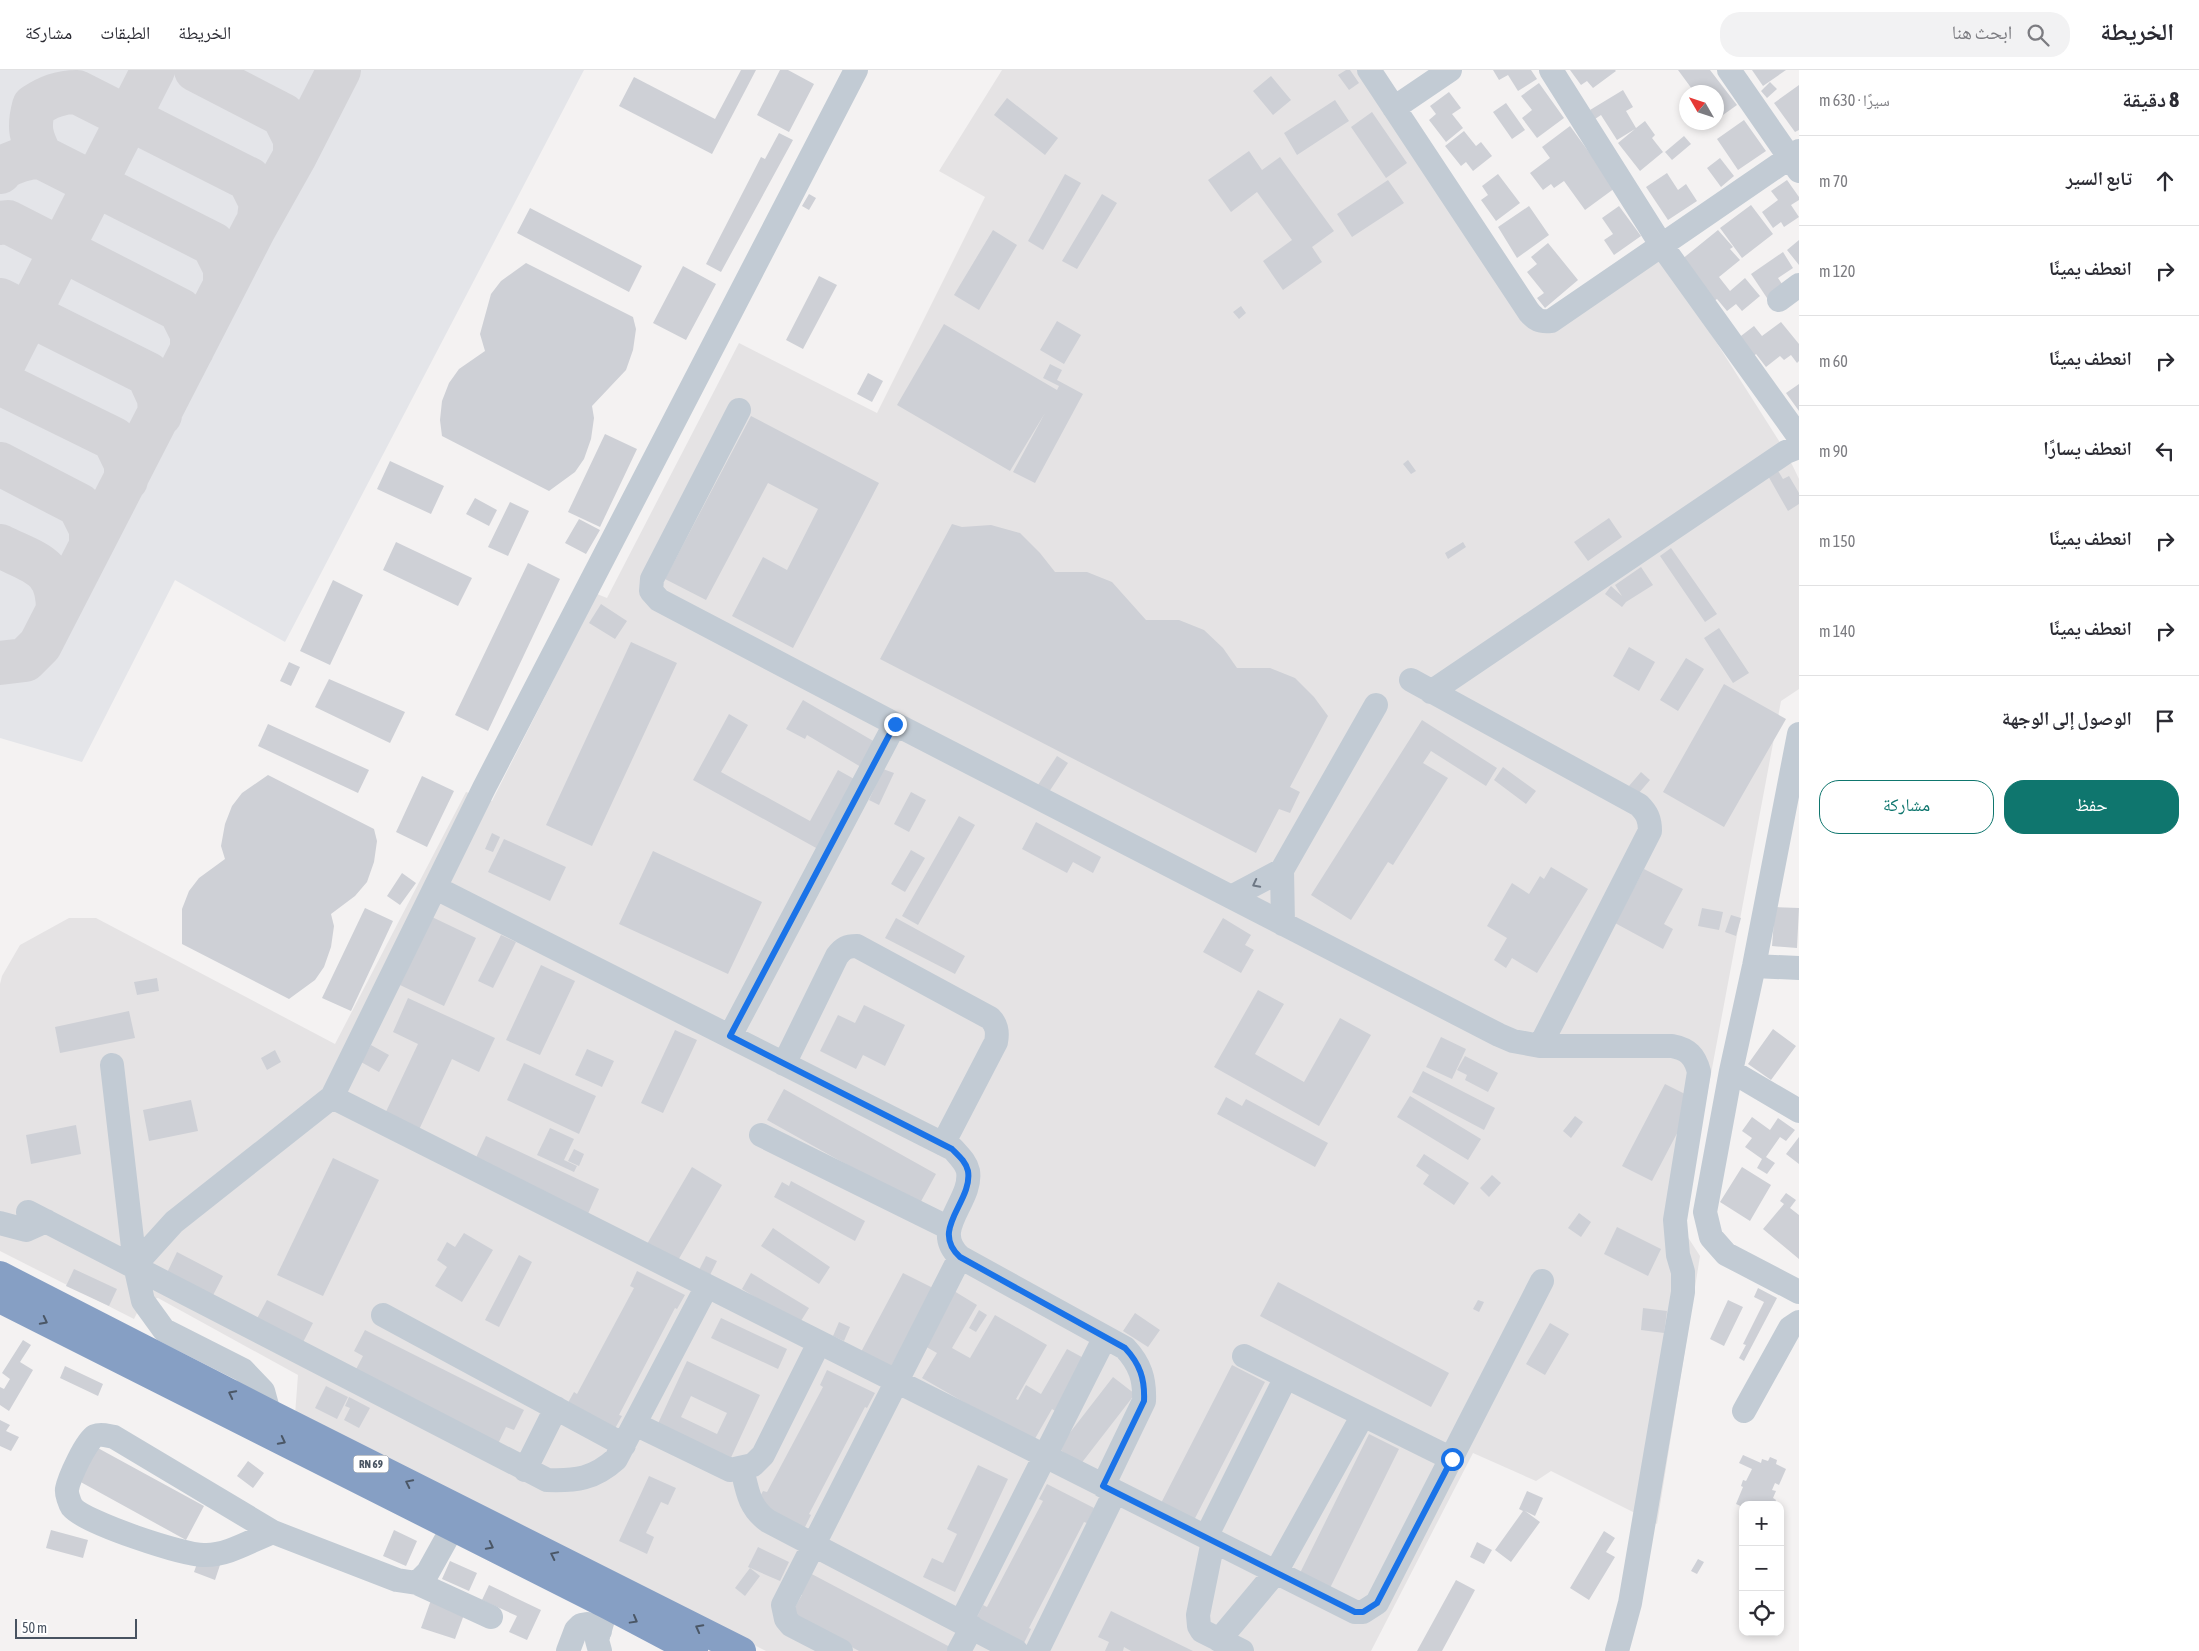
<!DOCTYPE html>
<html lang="ar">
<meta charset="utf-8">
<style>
body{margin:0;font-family:"Asap Condensed","Noto Naskh Arabic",sans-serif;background:#f2f2f3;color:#2b2b33;direction:rtl}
.controls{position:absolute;right:15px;bottom:15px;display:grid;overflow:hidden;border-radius:10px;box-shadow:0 2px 8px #0003}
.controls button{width:45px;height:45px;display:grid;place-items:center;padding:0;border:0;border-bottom:1px solid #e1e1e2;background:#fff;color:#2b2b33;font:25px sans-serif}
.compass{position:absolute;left:1679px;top:15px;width:45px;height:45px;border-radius:50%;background:#fff;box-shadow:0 2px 8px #0003;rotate:309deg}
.scale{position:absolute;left:15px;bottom:12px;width:122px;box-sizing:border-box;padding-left:5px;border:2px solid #485361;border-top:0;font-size:14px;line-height:18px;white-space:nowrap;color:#485361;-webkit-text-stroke:4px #fff;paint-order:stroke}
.stop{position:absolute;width:15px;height:15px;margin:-11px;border:4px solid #1a73e8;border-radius:50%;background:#fff}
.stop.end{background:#1a73e8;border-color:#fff;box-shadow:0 1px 5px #0008}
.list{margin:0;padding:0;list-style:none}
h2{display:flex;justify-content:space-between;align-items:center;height:65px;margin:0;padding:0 20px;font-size:21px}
h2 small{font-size:16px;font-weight:400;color:#7c7c81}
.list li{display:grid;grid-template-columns:32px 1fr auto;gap:15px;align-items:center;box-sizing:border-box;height:90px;padding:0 20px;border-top:1px solid #e1e1e2}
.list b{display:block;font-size:19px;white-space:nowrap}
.list em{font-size:16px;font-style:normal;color:#7c7c81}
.actions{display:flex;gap:10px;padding:15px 20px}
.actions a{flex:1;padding:11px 0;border:1px solid #0f766e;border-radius:20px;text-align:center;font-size:18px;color:#0f766e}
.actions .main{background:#0f766e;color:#fff}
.icon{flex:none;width:28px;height:28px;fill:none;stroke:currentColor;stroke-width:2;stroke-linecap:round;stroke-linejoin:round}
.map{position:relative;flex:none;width:1799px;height:1581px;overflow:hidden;direction:ltr}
header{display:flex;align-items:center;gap:30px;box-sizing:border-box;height:70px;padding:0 25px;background:#fff;border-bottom:1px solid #e1e1e2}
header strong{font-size:24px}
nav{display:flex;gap:28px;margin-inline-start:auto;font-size:18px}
.search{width:350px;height:45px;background:#f2f2f3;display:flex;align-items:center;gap:12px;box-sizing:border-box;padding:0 18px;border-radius:20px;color:#7c7c81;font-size:19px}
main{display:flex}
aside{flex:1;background:#fff}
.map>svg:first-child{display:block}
.education{fill:#e5e3e4}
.airport{fill:#e4e5e9}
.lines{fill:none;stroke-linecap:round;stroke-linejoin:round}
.taxiway{stroke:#d4d4d8;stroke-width:44}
.building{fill:#ced0d6;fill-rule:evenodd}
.minor{stroke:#c2cbd4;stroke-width:24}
.highway{stroke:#869fc4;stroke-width:28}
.oneway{stroke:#6d7784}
.oneway2{stroke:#4b5766}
.route{stroke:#1a73e8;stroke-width:6}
.labels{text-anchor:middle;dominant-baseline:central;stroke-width:4;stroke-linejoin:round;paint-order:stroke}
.shield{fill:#fff;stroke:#7f8790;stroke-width:1}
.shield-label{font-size:11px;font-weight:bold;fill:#485361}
</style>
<header>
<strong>الخريطة</strong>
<div class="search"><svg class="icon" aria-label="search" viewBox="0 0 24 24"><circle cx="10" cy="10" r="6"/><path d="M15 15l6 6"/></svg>ابحث هنا</div>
<nav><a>الخريطة</a><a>الطبقات</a><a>مشاركة</a></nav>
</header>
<main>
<aside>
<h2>8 دقيقة<small>سيرًا · 630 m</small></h2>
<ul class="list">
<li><svg class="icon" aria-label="ahead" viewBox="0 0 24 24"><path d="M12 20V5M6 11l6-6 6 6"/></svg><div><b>تابع السير</b></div><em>70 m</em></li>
<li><svg class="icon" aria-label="right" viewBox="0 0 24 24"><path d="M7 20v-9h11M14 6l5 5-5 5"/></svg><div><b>انعطف يمينًا</b></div><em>120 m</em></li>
<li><svg class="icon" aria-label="right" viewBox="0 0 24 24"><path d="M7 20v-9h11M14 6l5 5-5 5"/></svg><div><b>انعطف يمينًا</b></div><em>60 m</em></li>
<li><svg class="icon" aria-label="left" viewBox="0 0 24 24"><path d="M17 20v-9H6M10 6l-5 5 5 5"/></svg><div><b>انعطف يسارًا</b></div><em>90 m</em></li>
<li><svg class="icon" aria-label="right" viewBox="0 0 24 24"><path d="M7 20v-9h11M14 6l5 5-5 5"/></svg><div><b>انعطف يمينًا</b></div><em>150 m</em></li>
<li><svg class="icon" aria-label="right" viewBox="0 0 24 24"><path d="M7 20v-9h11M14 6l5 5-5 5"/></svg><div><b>انعطف يمينًا</b></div><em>140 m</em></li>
<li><svg class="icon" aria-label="arrive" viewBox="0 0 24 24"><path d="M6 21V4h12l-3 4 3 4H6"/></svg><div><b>الوصول إلى الوجهة</b></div></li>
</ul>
<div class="actions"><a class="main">حفظ</a><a>مشاركة</a></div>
</aside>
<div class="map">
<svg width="1799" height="1581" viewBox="0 0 1799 1581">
<rect width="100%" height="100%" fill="#f4f2f2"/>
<path class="education" d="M1002,0h356l185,262 116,-80 127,200 13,27v210l-18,12 -99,527 18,28 -43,268 -106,-53 -15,10 -63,-28 -102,198h-605l-471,-236 3,-40 -140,-77 -15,3 -9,18 -134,-68v-267l2,-8 18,-31 49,-27h27l239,126 131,-252 26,9 105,-207 10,4 132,-255 138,70 108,-216 -46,-26z"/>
<path class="airport" d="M0,0h584l-299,572 -110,-62 -93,182 -82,-24z"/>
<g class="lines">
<path class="taxiway" d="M196,0l87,45 12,24v17
M41,87c-10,-20 -13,-29 -7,-51 14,-9 26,-14 43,-14l172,87 12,24 -2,15
M0,102l1,-3c13,-8 25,-12 40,-12l172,87 12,24v16
M0,153l8,-1 172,88 12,24v16
M0,230l148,74 11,24 1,17
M0,300l153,-300
M0,313l114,56 12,25v16
M0,394l79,41 12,24v17
M0,476c34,17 58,19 58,64
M0,593l25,-3 15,-15 214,-416 41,-73 44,-86"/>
</g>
<path class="building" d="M741,0h15l-44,84 -93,-48 15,-29 81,42z
M780,0h8l26,14 -25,48 -32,-17z
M1346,0h4l9,13 -10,7 -11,-15z
M1493,0h38l6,9 -19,12 -10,-16 -9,5z
M1570,0h45l1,1 -23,17 -6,-7 -6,4z
M1678,0h32l27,35 -21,15v-28h-28l4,-3z
M1752,0h34l-23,16z
M1271,6l20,24 -18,15 -20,-24z
M1770,12l7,7 -10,9 -6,-7z
M1539,13l25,35 -27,20 -15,-20 10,-8 -11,-14z
M1799,15v45l-4,2 -21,-29z
M1623,20l10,17 -7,4 10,17 9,-7 10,14 -3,3 11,14 -23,19 -22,-28 17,-14 -18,11 -16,-25 -6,4 -5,-9z
M1449,22l12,16 -9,6 11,14 -17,14 -17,-22 7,-6 -6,-8z
M1007,28l51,40 -13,17 -51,-40z
M1335,30l14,21 -52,34 -13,-22z
M1506,33l19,27 -13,9 -19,-27z
M1372,42l35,51 -21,15 -35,-51z
M1744,50l22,31 -28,19 -21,-31z
M1570,56l45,62 -30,22 -21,-29 -10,7 -3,-4 -8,6 -13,-17 20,-15 -8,-11z
M1464,61l12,15 5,-4 11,14 -19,15 -7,-9 -5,4 -16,-20z
M779,63l14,7 -72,132 -15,-8 55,-107 4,2z
M1684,66l7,8 -19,16 -7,-8z
M1249,81l13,19 18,-13 54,74 -22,16 10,15 -39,28 -20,-29 29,-21 -35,-48 -26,20 -23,-32z
M1720,88l14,18 -13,11 -14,-19z
M1667,103l11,17 8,-6 11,17 -29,19 -22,-33z
M1065,104l16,9 -38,67 -15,-9z
M1498,104l22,29 -24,18 -15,-21 7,-5 -6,-9z
M1388,110l16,23 -52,34 -15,-23z
M1787,110l12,17v3l-8,5 8,12 -15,10 -3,-5 -8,6 -11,-16 16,-12 -7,-9z
M809,124l7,4 -7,12 -7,-4z
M1102,124l15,9 -40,66 -15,-8z
M1751,135l22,29 -31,24 -22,-30z
M1529,136l20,29 -32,23 -19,-31z
M1619,136l22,30 -27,19 -10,-15 9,-6 -11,-16z
M530,138l112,58 -13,26 -112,-59z
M993,160l24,15 -38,65 -25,-15z
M1718,160l15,17 -3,2 10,11 -21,17 11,14 15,-13 15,18 -18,15 -6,-7 -9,7 -10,-12 -3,2 -33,-41z
M1799,170v25l-12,-15z
M1548,173l30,37 -33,28 -8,-10 7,-5 -17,-21 10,-8 -6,-7z
M1783,182l10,16 -15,10 8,12 -17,11 -18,-27z
M526,193l107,54 3,12 -3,21 -7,20 -34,36 2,12 -3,21 -7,20 -9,13 -26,19 -107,-55 -2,-16 2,-19 7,-18 10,-14 26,-18 -5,-17 11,-40 10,-13z
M683,196l33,18 -30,56 -33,-17z
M819,206l18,9 -34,64 -17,-9z
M1241,236l5,7 -7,6 -6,-7z
M1057,251l24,14 -17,29 -24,-14z
M1781,252l18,22v17l-2,2 -6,-8 -7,5 -4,-4 -14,11 -10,-13 -4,4 -15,-19 17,-13 8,10z
M944,254l113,66 2,-4 -16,-8 7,-14 12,6 -5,10 26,14 -48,89 -22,-11 32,-59 -35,58 -113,-66z
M868,303l15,8 -11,21 -15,-8z
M1799,314v27l-13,-18z
M751,346l128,67 -86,165 -61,-32 31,-59 24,13 31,-61 -50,-26 -62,117 -41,-21z
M605,364l32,15 -37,78 -32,-15z
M1408,390l8,11 -5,3 -8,-10z
M390,391l54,25 -13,28 -54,-25z
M1777,399l6,10 6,-3 10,17v11l-11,7 -21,-37z
M475,428l22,12 -8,16 -23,-12z
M510,432l19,9 -21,45 -20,-9z
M1609,448l13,19 -34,24 -14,-19z
M579,449l21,11 -14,24 -21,-11z
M952,454l10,3 29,-2 29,8 20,20 15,19h32l25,10 34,38h33l25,10 19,18 14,20h33l25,10 19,19 14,19 -38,71 10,5 -10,21 -11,-4 -23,44 -376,-194z
M396,472l76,36 -14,28 -75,-36z
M1463,472l3,5 -18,12 -3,-6z
M1671,478l46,66 -12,8 -45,-66z
M528,493l32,16 -72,152 -33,-16z
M1641,497l12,18 -27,17 -4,5 -17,-13 6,-8 11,10 -7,-11z
M333,510l30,15 -33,70 -30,-14z
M601,534l26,17 -12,18 -26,-16z
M1719,558l30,45 -16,10 -29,-45z
M631,572l46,21 -85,183 -46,-21z
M1629,577l26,15 -16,29 -26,-15z
M1686,588l18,11 -26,42 -18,-11z
M289,592l11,5 -9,19 -11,-5z
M329,609l76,33 -15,31 -75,-36z
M1724,614l62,35 -62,108 -61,-35z
M803,630l72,42 -14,25 -54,-32 -2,4 -19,-10z
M729,644l19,11 -27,47 89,49 28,-51 18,10 -38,69 -125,-69z
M1422,650l75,48 -11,18 -55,-35 -8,12 25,15 -55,87 -5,-3 -37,58 -40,-25z
M268,654l101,46 -11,23 -100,-47z
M1057,686l11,7 -19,29 -11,-7z
M1503,697l33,24 -10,13 -32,-24z
M883,699l11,4 -15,32 -10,-5z
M1641,702l9,8 -12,14 -9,-8z
M268,705l106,54 3,12 -3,21 -7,20 -12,14 -24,18 3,12 -3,21 -7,20 -9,13 -26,19 -107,-55v-35l7,-18 10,-13 26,-19 -4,-13 4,-22 7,-18 10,-13z
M422,706l32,15 -27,56 -31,-15z
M911,722l15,8 -17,32 -15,-8z
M959,746l16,9 -57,100 -16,-9z
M1036,752l65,35 -8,16 -20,-11 -6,11 -45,-24z
M492,763l8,4 -7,15 -8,-3z
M504,769l62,28 -16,34 -62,-29z
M911,780l14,8 -20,34 -14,-8z
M653,781l109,51 -34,72 -109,-50z
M1551,797l37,22 -51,84 -25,-15 -6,10 -12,-8 13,-22 -20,-12 25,-43 17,11 11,-18 4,3z
M1644,799l39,20 -19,35 9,5 -10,20 -48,-26z
M402,803l14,10 -16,22 -13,-9z
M1775,837l24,1 -2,40 -25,-2z
M365,838l28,13 -42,90 -29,-13z
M1702,838l21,4 -4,18 -21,-4z
M1731,845l10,3 -5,18 -11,-4z
M432,847l44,21 -32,68 -44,-21z
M896,848l69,38 -10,18 -70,-36z
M1223,848l28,17 -6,10 9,5 -13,23 -38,-21z
M501,865l15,7 -23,46 -15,-7z
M541,895l34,16 -35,74 -34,-15z
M157,908l2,13 -22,4 -3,-13z
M1258,920l26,14 -29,50 49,28 36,-64 31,17 -52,91 -105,-59z
M408,928l87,40 -16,34 -27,-13 -35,75 -34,-16 35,-74 -25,-12z
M864,935l41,20 -20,41 -22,-11 -7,14 -36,-18 18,-36 17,8z
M129,941l6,27 -75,15 -5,-26z
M1773,959l23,17 -25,34 -23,-16z
M675,960l22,10 -34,73 -22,-10z
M1441,967l25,12 -14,30 -26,-12z
M371,975l18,10 -10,17 -18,-10z
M587,979l27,12 -12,26 -27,-12z
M275,980l6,12 -14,8 -6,-12z
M1465,986l33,17 -10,19 -23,-12 2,-5 -10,-5z
M524,993l72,33 -17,38 -72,-34z
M1423,1001l72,37 -11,22 -72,-38z
M1665,1014l30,15 -43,82 -30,-15z
M784,1019l152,85 -17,31 -152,-85z
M1410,1026l71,43 -13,21 -71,-43z
M1226,1027l16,9 4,-7 82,44 -13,24 -98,-53z
M191,1030l7,31 -49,10 -6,-31z
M1575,1046l8,6 -12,16 -8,-7z
M1752,1047l18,13 8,-12 17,12 -9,11 -6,-4 -14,20 9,6 -8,11 -10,-6 5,-9 -17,-12 7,-9 -10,-7z
M76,1055l5,29 -50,10 -5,-29z
M550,1058l24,11 -10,21 13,6 -3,6 -37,-17z
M486,1066l113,53 -12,27 -114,-52z
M1799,1067v27l-13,-10z
M574,1079l10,5 -5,12 -11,-5z
M1424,1084l45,29 -15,22 -31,-21 6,-9 -13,-9z
M333,1088l46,22 -56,116 -46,-21z
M692,1097l30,18 -45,77 -30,-18z
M1742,1097l29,18 -21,36 -30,-19z
M1492,1105l9,8 -12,14 -9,-9z
M791,1111l74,40 -10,20 -81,-44 8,-15 7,4z
M1786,1123l10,7 -6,8 9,7v44l-36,-30 21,-25 -4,-3z
M1579,1143l12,9 -10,15 -13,-9z
M1617,1157l44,22 -13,27 -44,-22z
M773,1158l57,39 -11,17 -58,-38z
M464,1163l29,17 -31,52 -27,-16 12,-19 -10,-7 10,-18 8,5z
M177,1182l46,24 -13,25 -45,-24z
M519,1185l13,7 -33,65 -14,-7z
M706,1186l11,5 -7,14 -11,-5z
M74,1199l43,20 -8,17 -43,-20z
M637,1201l48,24 -8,14 -2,-1 -56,107 3,1 -9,16 -48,-24 9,-16 3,2 57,-106 -4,-2z
M751,1203l58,35 -10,16 -57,-35z
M903,1203l30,15 -42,79 -30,-15z
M1278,1212l171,91 -18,34 -171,-91z
M1758,1218l19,10 -33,63 -5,-3 7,-13 -3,-1 21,-42 -10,-5z
M954,1221l23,14 -25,43 18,10 25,-43 52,30 -31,54 2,1 8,-15 15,9 26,-45 24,13 -31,52 -8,-5 -19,33 -111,-64 15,-25 -14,-8z
M267,1230l46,23 -13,25 -46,-24z
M1478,1230l6,2 -5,10 -6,-3z
M1728,1230l15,7 -19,39 -14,-7z
M1643,1238l24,3 -3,22 -23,-3z
M979,1240l8,5 -11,17 -7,-4z
M1135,1243l25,17 -12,17 -25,-16z
M721,1248l66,31 -9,20 -67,-31z
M839,1252l11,5 -6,14 -11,-5z
M1550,1253l19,11 -24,41 -19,-11z
M365,1260l159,80 -10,20 -8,-3 -10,21 -143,-73 10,-19 -9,-5z
M23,1270l8,5 -11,17 13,8 -24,41 -9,-6v-18l4,2 6,-10 -8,-6z
M687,1291l73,34 -32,69 -73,-34zM691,1326l36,17 -10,21 -36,-17z
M1232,1295l33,17 -73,142 -33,-17z
M65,1296l38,18 -5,12 -38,-18z
M827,1300l48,23 -8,15 -2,-1 -56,107 2,1 -8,16 -48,-25 8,-15 4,1 56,-105 -3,-2z
M1113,1307l22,17 -55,71 -22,-17z
M326,1316l22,11 -11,22 -22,-11z
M349,1327l21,11 -11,20 -15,-8 6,-12 -5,-2z
M0,1350l10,5 -4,6 13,6 -8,14 -11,-5z
M1369,1364l30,15 -69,139 -30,-15z
M96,1377l108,59 -18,34 -109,-60z
M1743,1385l18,8 1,-4 6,2 2,-4 7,3 -1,4 10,5 -7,16 -4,-2 -3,7 4,1 -3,7 3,2 -2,5 -26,-1 -5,1v2l-7,-3 7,-17 -2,-1 2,-6 3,1 6,-12 -13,-6z
M248,1391l16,12 -11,15 -16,-12z
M978,1395l30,14 -53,113 -32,-15 9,-19 11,5 14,-29 -10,-5z
M649,1406l27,12 -8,17 -7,-3 -15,31 8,4 -7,17 -28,-13z
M1047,1414l47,24 -7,15 -3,-1 -55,106 2,1 -8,16 -48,-24 8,-16 4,2 56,-106 -4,-2z
M1527,1421l16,7 -8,18 -10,-5 15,11 -29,40 -16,-12 28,-39 -4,-2z
M51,1460l37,10 -5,18 -37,-10z
M394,1460l23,11 -11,25 -23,-10z
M1604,1461l11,7 -9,14 9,5 -26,43 -19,-12z
M1477,1472l15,8 -8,14 -14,-7z
M758,1477l31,15 -9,19 -32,-14z
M199,1488l21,7 -5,15 -21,-8z
M1698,1489l6,3 -7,12 -6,-3z
M450,1491l27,12 -8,18 -27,-12z
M750,1498l10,8 -15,20 -10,-8z
M806,1501l144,76 -2,4h-89l-68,-37 11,-19 -7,-4z
M1456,1510l19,10 -33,61h-25z
M489,1515l52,25 -14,30 -18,-8 8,-16 -35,-16z
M431,1530l34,12 -10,27 -34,-11z
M1111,1541l82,40h-62l-7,-4 -1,4h-18l4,-9 -11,-5z"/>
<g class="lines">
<path class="minor" d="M1369,0l160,242c7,8 10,10 22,9l248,-170
M1551,0l111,176 137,191
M1729,0l70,101
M1394,38l56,-38
M1779,230l20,-15
M739,340l-87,169 -1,12 8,9 236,124 604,311 14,6 27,5h132c16,3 23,10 27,26l-24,148 3,35 5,17v20l-53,311 -13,48
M1411,610l228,125c8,8 11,14 11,26l-110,215
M1431,622l355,-240 13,-5
M1799,664l-45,232 -23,105 -26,141 6,25 15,17 73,38
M436,818l517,261c6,7 13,13 15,22 5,31 -39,58 -8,86l165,91c15,16 20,31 19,53l-41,85
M1231,827l51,-27
M1283,854l-1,-54 94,-165
M1754,896l45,2
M730,966l165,-312
M784,994l53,-108c6,-8 10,-10 20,-10l133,72c7,7 8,14 6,24l-53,102
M112,995l23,200 8,36 21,29 79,40 20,21 6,22
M1731,1001l68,40
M332,1027l1023,515h8l14,-9 165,-322
M761,1065l188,93
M28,1142l519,268c29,1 47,-1 69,-21l91,-173
M0,1153l26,7 20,-9
M135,1195l39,-43 158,-125 152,-309 372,-718
M383,1245l241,130
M1244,1286l208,103
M1744,1341l46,-83 9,-6
M635,1354l95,46 23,-5 10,-10 56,-112
M742,1398c5,22 7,40 26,53l248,130
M525,1400l31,-62
M273,1462c-21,8 -46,24 -69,23 -21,0 -119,-32 -132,-48 -2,-3 -6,-14 -5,-18 2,-11 19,-48 28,-53 7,-3 12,0 19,1l159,95 124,48 20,3 11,-11 25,-45
M1206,1467l80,-160
M1213,1471l-15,74 1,11 3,5 40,20
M417,1513l74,34
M961,1552l144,-285
M1219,1570l57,-68 87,-157
M568,1581l8,-21 5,-5 6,-1 13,7
M600,1581l-3,-11 7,-24
M841,1581l-50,-26 -5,-6 -3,-14 177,-348
M959,1581l13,-24
M1037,1581l78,-159"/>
<path class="highway" d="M0,1205l269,138 473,238
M0,1229l607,306 87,46"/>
</g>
<defs><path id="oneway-chevron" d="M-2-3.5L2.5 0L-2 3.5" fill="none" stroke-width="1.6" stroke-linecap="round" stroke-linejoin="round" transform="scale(1.25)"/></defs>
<use class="oneway" href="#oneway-chevron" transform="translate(1256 814) rotate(153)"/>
<g class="oneway2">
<use href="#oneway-chevron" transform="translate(44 1251) rotate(27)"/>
<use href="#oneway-chevron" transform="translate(232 1324) rotate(-153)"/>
<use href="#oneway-chevron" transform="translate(282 1371) rotate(27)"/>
<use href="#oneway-chevron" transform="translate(409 1413) rotate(-154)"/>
<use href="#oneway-chevron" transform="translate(490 1476) rotate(27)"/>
<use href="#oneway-chevron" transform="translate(554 1485) rotate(-154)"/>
<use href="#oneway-chevron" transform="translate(634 1550) rotate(29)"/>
<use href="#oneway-chevron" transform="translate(699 1558) rotate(-152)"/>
</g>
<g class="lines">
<path class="route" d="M895,654l-165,312 222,113c7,7 14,13 16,22 5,31 -39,58 -8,86l165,91c15,16 20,31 19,53l-41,85 252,126h8l14,-9 75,-144"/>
</g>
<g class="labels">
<rect class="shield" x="353.5" y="1385.5" width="35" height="17" rx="4"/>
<g class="shield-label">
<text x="371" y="1394">RN 69</text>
</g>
</g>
</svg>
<div class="controls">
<button>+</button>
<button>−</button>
<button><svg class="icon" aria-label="locate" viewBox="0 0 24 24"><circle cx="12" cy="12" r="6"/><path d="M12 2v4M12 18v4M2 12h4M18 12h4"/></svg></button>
</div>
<svg class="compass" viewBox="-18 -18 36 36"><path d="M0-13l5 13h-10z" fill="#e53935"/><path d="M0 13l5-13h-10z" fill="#7c7c81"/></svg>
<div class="scale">50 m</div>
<div class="stop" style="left:1452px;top:1389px"></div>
<div class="stop end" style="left:895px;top:654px"></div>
</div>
</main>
